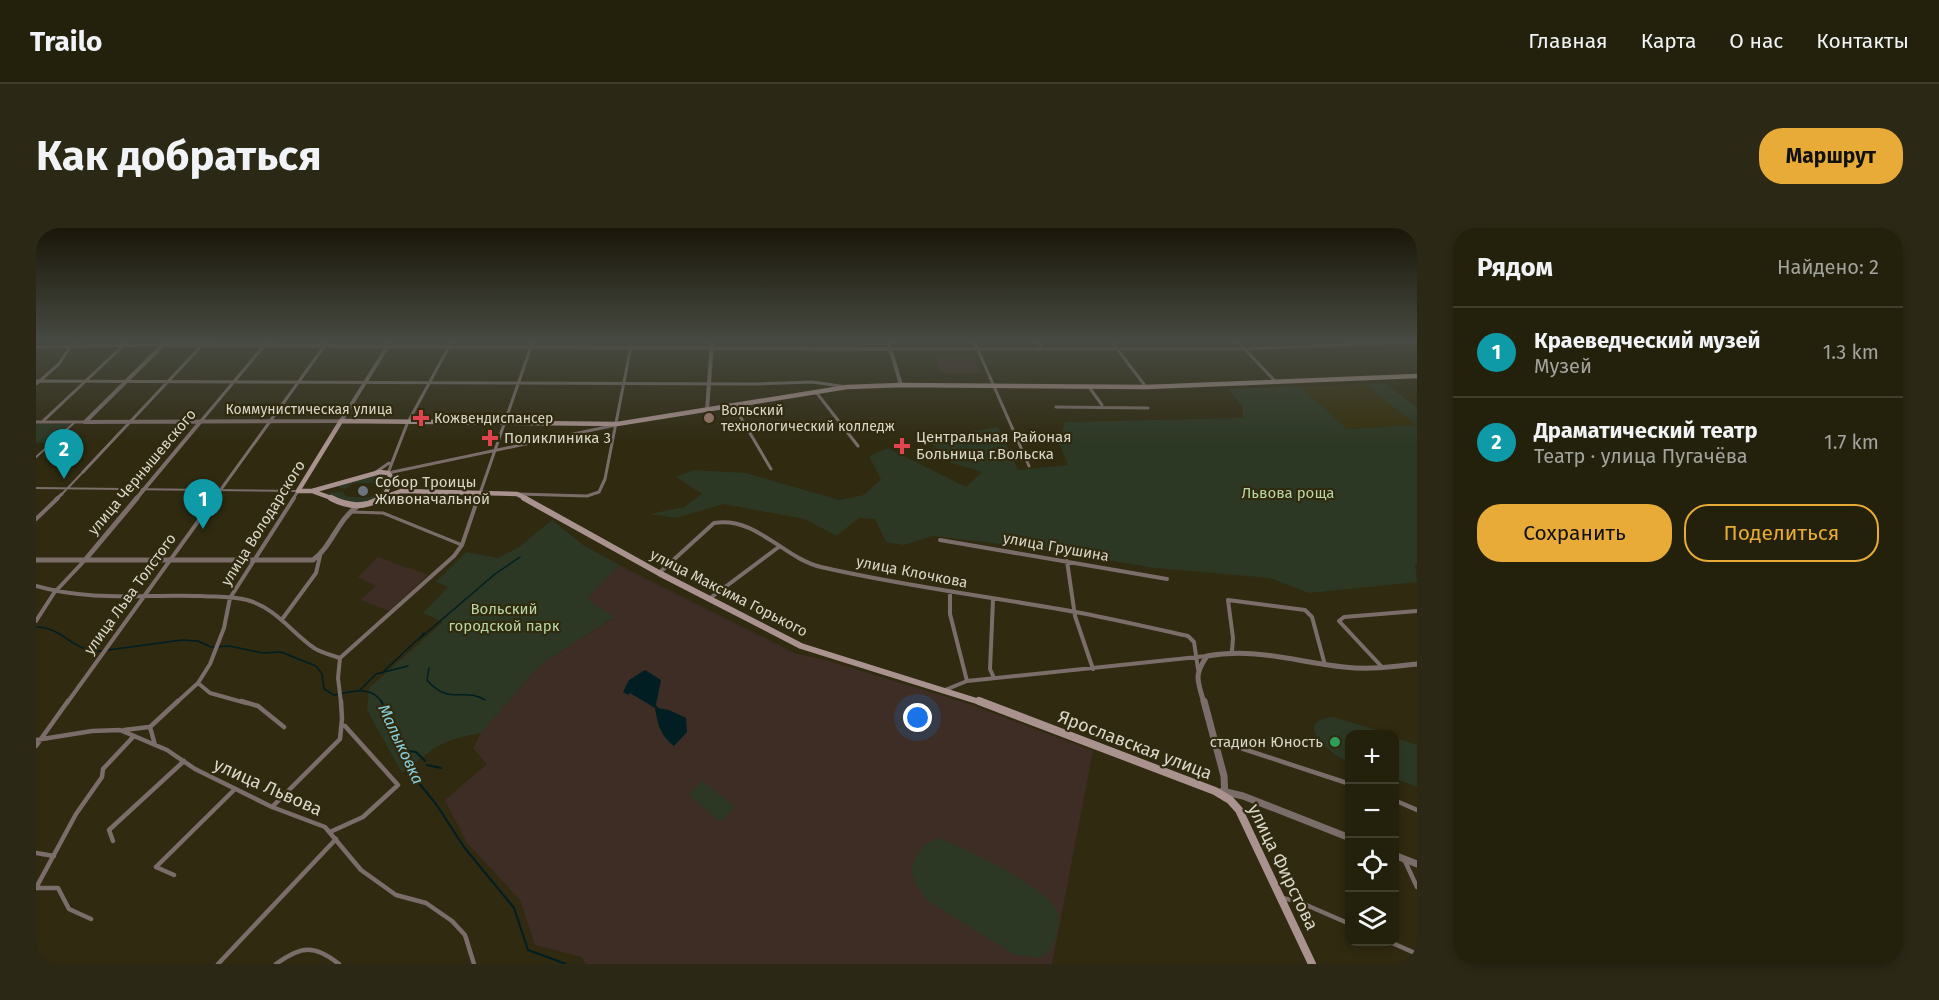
<!DOCTYPE html>
<html lang="ru">
<meta charset="utf-8">
<style>
body{margin:0;font-family:"Fira Sans",sans-serif;background:#2b2815;color:#f1f3f6}
.controls{position:absolute;right:18px;bottom:18px;display:grid;overflow:hidden;border-radius:12px;box-shadow:0 3px 9px #0003}
.controls button{width:54px;height:54px;display:grid;place-items:center;padding:0;border:0;border-bottom:2px solid #403e2d;background:#23200c;color:#f1f3f6;font:30px sans-serif}
.you{position:absolute;left:882px;top:490px;width:21px;height:21px;margin:-15px;border:4px solid #fff;border-radius:50%;background:#1a73e8;box-shadow:0 0 0 9px #1a73e833}
.badge{display:grid;place-items:center;width:39px;height:39px;border-radius:50%;background:#e8ab37;color:#fff;font-size:20px;font-weight:700}
.pin{position:absolute;translate:-50% -50px;filter:drop-shadow(0 2px 3px #0008)}
.pin::after{content:'';position:absolute;top:32px;width:21px;height:18px;background:inherit;clip-path:polygon(0 0,100% 0,50% 100%)}
.list{margin:0;padding:0;list-style:none}
h2{display:flex;justify-content:space-between;align-items:center;height:78px;margin:0;padding:0 24px;font-size:26px}
h2 small{font-size:20px;font-weight:400;color:#a3a39d}
.list li{display:grid;grid-template-columns:39px 1fr auto;gap:18px;align-items:center;box-sizing:border-box;height:90px;padding:0 24px;border-top:2px solid #403e2d}
.list b{display:block;font-size:22px;white-space:nowrap}
.list p{margin:0;font-size:20px;white-space:nowrap;color:#a3a39d}
.list em{font-size:20px;font-style:normal;color:#a3a39d}
.actions{display:flex;gap:12px;padding:18px 24px}
.actions a{flex:1;padding:14px 0;border:2px solid #e8ab37;border-radius:24px;text-align:center;font-size:21px;color:#e8ab37}
.actions .main{background:#e8ab37;color:#111}
.icon{flex:none;width:33px;height:33px;fill:none;stroke:currentColor;stroke-width:2;stroke-linecap:round;stroke-linejoin:round}
.map{position:relative;flex:none;width:1381px;height:736px;overflow:hidden;border-radius:24px}
header{display:flex;align-items:center;gap:36px;box-sizing:border-box;height:84px;padding:0 30px;background:#23200c;border-bottom:2px solid #403e2d}
header strong{font-size:28px}
nav{display:flex;gap:33px;margin-inline-start:auto;font-size:21px}
.intro{display:flex;align-items:center;justify-content:space-between;box-sizing:border-box;height:144px;padding:0 36px}
h1{margin:0;font-size:42px}
.button{padding:15px 27px;border-radius:24px;background:#e8ab37;color:#111;font-size:21px;font-weight:700}
main{display:flex;gap:36px;padding:0 36px}
aside{flex:1;background:#23200c;border-radius:24px;box-shadow:0 3px 9px #0003}
.map>svg:first-child{display:block}
.built{fill:#36300d}
.education{fill:#3e2d24}
.green{fill:#2d3824}
.water{fill:#011e23}
.lines{fill:none;stroke-linecap:round;stroke-linejoin:round}
.stream-far1{stroke:#011e23;stroke-width:1.5}
.stream{stroke:#011e23;stroke-width:2}
.pedestrian-far1{stroke:#7b6d6a;stroke-width:2}
.pedestrian{stroke:#7b6d6a;stroke-width:3}
.minor-far2{stroke:#7b6d6a;stroke-width:3}
.minor-far1{stroke:#7b6d6a;stroke-width:4}
.minor{stroke:#7b6d6a;stroke-width:4.5}
.tertiary-far2{stroke:#7b6d6a;stroke-width:4}
.tertiary-far1{stroke:#7b6d6a;stroke-width:5}
.tertiary{stroke:#7b6d6a;stroke-width:7}
.secondary-far2{stroke:#aa928f;stroke-width:4.5}
.secondary-far1{stroke:#aa928f;stroke-width:6}
.secondary{stroke:#aa928f;stroke-width:8}
.health-dot{fill:#e0444e;stroke:#2f2a10;stroke-width:2}
.education-dot{fill:#8d6e63;stroke:#2f2a10;stroke-width:2}
.worship-dot{fill:#6b7280;stroke:#2f2a10;stroke-width:2}
.leisure-dot{fill:#2e9e5b;stroke:#2f2a10;stroke-width:2}
.labels{text-anchor:middle;dominant-baseline:central;stroke-width:4.5;stroke-linejoin:round;paint-order:stroke}
.far-street-label{font-size:14px;fill:#d9d7c7;stroke:#2f2a10}
.far-poi-label{font-size:14px;fill:#d9d7c7;stroke:#2f2a10;text-anchor:start}
.poi-label{font-size:15px;fill:#d9d7c7;stroke:#2f2a10;text-anchor:start}
.street-label{font-size:15px;fill:#d9d7c7;stroke:#2f2a10}
.park-label{font-size:15px;fill:#b8d5a2;stroke:#2f2a10}
.water-label{font-size:16px;font-style:italic;fill:#88d2df;stroke:#2f2a10}
.near-street-label{font-size:18px;fill:#d9d7c7;stroke:#2f2a10}
</style>
<header>
<strong>Trailo</strong>
<nav><a>Главная</a><a>Карта</a><a>О нас</a><a>Контакты</a></nav>
</header>
<div class="intro"><h1>Как добраться</h1><a class="button">Маршрут</a></div>
<main>
<div class="map">
<svg width="1381" height="736" viewBox="0 0 1381 736">
<rect width="100%" height="100%" fill="#2f2a10"/>
<path class="built" d="M1329,156l52,41 -70,4 -47,-43z"/>
<path class="education" d="M899,130h39l7,15h-41z
M342,329l50,18 -39,36 -29,-11 16,-14 -18,-9z
M583,337l178,89 29,6 143,44 124,47 -41,213h-466l-5,-7 -46,-12 -15,-45 -53,-57 -22,-43 42,-36 -14,-16 8,-15 59,-68 73,-47 -26,-19z"/>
<path class="green" d="M1350,155l31,25v156h-2l2,18 -108,11 -39,-15 -115,-10 -129,-21 -94,-11 -28,9 -18,-3 -11,-23 -16,-1 -23,18 -31,-17 -82,-15 -47,14 -26,-4 34,-7 18,-13 -26,-17 17,-7 53,3 93,27 25,-5 17,-16 -12,-23 19,-8 78,39 16,-15 -30,-9 -32,-30 49,-1 29,-5 20,43 50,-5 -9,-22 6,-21 178,-4v-11l-15,-18 72,-3 47,43 69,-4 -51,-41z
M0,196h35l-22,18 -13,1z
M346,246l4,4c2,22 -25,29 -42,24 -6,-2 -12,-6 -17,-9l17,-2 -1,2 4,4h24l12,-6 -4,-8h-3l2,-3 -3,3h-21l-9,6 -7,-2 2,-3z
M516,292l31,25 36,20 -32,34 27,18 -74,48 -59,68c-41,7 -47,15 -79,40l-35,-63 2,-22 74,-66 -20,-9 25,-26 -12,-5 30,-30 32,6 21,-11z
M1298,489l55,17h-39l-1,28c-19,-7 -59,-42 -15,-45z
M1358,509l23,8v42l-22,-8z
M666,553l31,24 1,3 -12,12h-4l-27,-23 -1,-4z
M902,610c25,9 120,53 121,80 1,10 -5,23 -8,32l-11,8 -25,-3 -87,-54 -12,-16 -5,-17 6,-13 8,-11z"/>
<path class="water" d="M609,442l16,10 -5,25 2,3 11,2 17,8 1,14 -13,14c-14,-11 -16,-21 -19,-38l-25,-15 -2,2 -5,-3 6,-12z"/>
<g class="lines">
<path class="stream-far1" d="M0,399c28,0 34,25 67,24
M388,405l-6,7 77,-66 25,-17
M72,422l74,-10 16,1 13,6 18,-1 34,7 18,-1 35,14 6,8 2,15 10,6c17,-3 38,-11 48,8
M393,440l-2,12c22,26 38,7 58,20
M346,445l35,-33
M324,462l16,-16 32,-8"/>
<path class="stream" d="M345,473l20,39 6,23 7,14 22,27 28,43 50,61 14,42 38,14
M367,522l13,2 9,9
M391,537l14,3"/>
<path class="pedestrian-far1" d="M0,229l39,-35
M0,260l262,3
M26,266l21,-22"/>
<path class="pedestrian" d="M315,284l32,1 79,32"/>
<path class="minor-far2" d="M416,113l-45,83 -19,49 228,-48
M938,113l55,125
M1002,113l4,8
M1075,113l35,46
M1201,113l38,40
M0,119l127,-2 4,-4
M854,121h354l173,-7
M0,153l718,3 58,-2 35,5
M0,156l23,-20 15,-23
M1053,159l13,18
M780,164l42,54
M698,178l37,63
M1020,179l92,1
M165,193l67,-80
M0,194h49
M6,194l82,-77 -1,-4
M47,244l123,-131
M340,244l13,-9
M483,266l68,2 12,-4 6,-13 27,-138
M20,271l6,-5
M178,271l114,-158
M257,271l5,-8
M442,271l55,-158"/>
<path class="minor-far1" d="M0,291l22,-21
M904,312l227,39
M1031,333l8,55 18,53
M623,345l55,-50c42,-7 69,35 107,44 86,20 174,30 260,46 36,7 71,15 107,23l6,6 4,27
M0,358c55,16 109,8 165,10 15,1 32,0 46,4 29,8 44,32 67,48 8,5 17,7 26,10
M914,364v22l17,67
M673,371l71,-53
M957,372l-3,69 4,9
M247,390l33,-45 4,-17
M0,393l18,-28 30,-32
M1196,423l1,-13 -5,-38 77,10 7,7 13,48
M1346,439l-43,-46 5,-4 73,-6
M162,455l12,10 36,10
M909,462l22,-9 240,-25
M31,475l148,-205
M140,475l22,-20 12,-19 14,-36 6,-30 64,-100
M305,475l-3,-25 2,-20 114,-102 8,-11 16,-47"/>
<path class="minor" d="M205,473l17,5 26,21
M88,502l25,-3
M1177,511l137,45
M0,512l56,-9 28,-1 47,20 28,19 77,38 53,20 36,43 35,25 30,8 26,18 13,14 9,29
M119,517l-5,-18 28,-26
M0,518l32,-45
M1358,572l23,10
M236,579l68,-68 2,-20 -1,-18
M294,604l33,-15 35,-32 -53,-59
M77,613l-4,-11 75,-69
M0,625l18,3
M1368,631l13,28
M138,647l-18,-8 79,-78
M0,660l40,-74 26,-37 1,-8 31,-33
M0,660h22l11,21 22,10
M1246,670l15,3 53,23
M1354,714l27,12
M182,736l118,-125
M240,736c25,-18 38,-20 63,0"/>
<path class="tertiary-far2" d="M852,113l13,44
M671,183l5,-70
M49,194l78,-77 727,4
M49,194l256,-1 50,-80
M100,271l65,-78"/>
<path class="tertiary-far1" d="M0,332h277c20,-15 24,-40 45,-54
M49,332l52,-62
M1168,475c-6,-22 -11,-27 3,-47 47,-9 90,6 137,11 25,3 48,0 73,-3"/>
<path class="tertiary" d="M1168,473l20,75 1,21
M1186,563l21,5 107,42
M1358,627l23,9"/>
<path class="secondary-far2" d="M262,263l43,-70 276,3 230,-37 54,-2 245,2 271,-11
M262,263h14
M276,263l22,8
M276,263l68,-19 8,1 4,5 -7,17 -6,4
M346,270l19,-7 116,3 10,5"/>
<path class="secondary-far1" d="M295,270c17,9 34,10 50,0
M488,270l135,75 142,73 182,57"/>
<path class="secondary" d="M943,473l236,90 15,9 9,10 73,154"/>
</g>
<linearGradient id="sky" x2="0" y2="1"><stop stop-color="#1a1709"/><stop offset="0.52" stop-color="#474a42"/><stop offset="1" stop-color="#474a42" stop-opacity="0"/></linearGradient>
<rect width="1381" height="216" fill="url(#sky)"/>
<g class="health-dot">
<path d="M382 181h6v6h6v6h-6v6h-6v-6h-6v-6h6z"/>
<path d="M451 201h6v6h6v6h-6v6h-6v-6h-6v-6h6z"/>
<path d="M863 209h6v6h6v6h-6v6h-6v-6h-6v-6h6z"/>
</g>
<circle class="education-dot" cx="673" cy="190" r="6"/>
<circle class="worship-dot" cx="327" cy="263" r="6"/>
<circle class="leisure-dot" cx="1299" cy="514" r="6"/>
<g class="labels">
<g class="far-street-label">
<text x="273" y="181">Коммунистическая улица</text>
</g>
<g class="far-poi-label">
<text x="685" y="182">Вольский<tspan x="685" dy="16">технологический колледж</tspan></text>
<text x="398" y="190">Кожвендиспансер</text>
</g>
<g class="poi-label">
<text x="880" y="209">Центральная Районая<tspan x="880" dy="17">Больница г.Вольска</tspan></text>
<text x="468" y="210">Поликлиника 3</text>
<text x="339" y="254">Собор Троицы<tspan x="339" dy="17">Живоначальной</tspan></text>
<text x="1287" y="514" text-anchor="end">стадион Юность</text>
</g>
<g class="street-label">
<text transform="translate(106 244) rotate(-50)">улица Чернышевского</text>
<text transform="translate(227 295) rotate(-58)">улица Володарского</text>
<text transform="translate(1020 319) rotate(10)">улица Грушина</text>
<text transform="translate(876 344) rotate(11)">улица Клочкова</text>
<text transform="translate(693 365) rotate(27)">улица Максима Горького</text>
<text transform="translate(94 366) rotate(-54)">улица Льва Толстого</text>
</g>
<g class="park-label">
<text x="1252" y="265">Львова роща</text>
<text x="468" y="381">Вольский<tspan x="468" dy="17">городской парк</tspan></text>
</g>
<g class="water-label">
<text transform="translate(365 516) rotate(65)">Малыковка</text>
</g>
<g class="near-street-label">
<text transform="translate(1099 517) rotate(21)">Ярославская улица</text>
<text transform="translate(232 559) rotate(24)">улица Львова</text>
<text transform="translate(1247 639) rotate(64)">улица Фирстова</text>
</g>
</g>
</svg>
<div class="controls">
<button>+</button>
<button>−</button>
<button><svg class="icon" aria-label="locate" viewBox="0 0 24 24"><circle cx="12" cy="12" r="6"/><path d="M12 2v4M12 18v4M2 12h4M18 12h4"/></svg></button>
<button><svg class="icon" aria-label="layers" viewBox="0 0 24 24"><path d="M12 4l9 5-9 5-9-5zM3 14l9 5 9-5"/></svg></button>
</div>
<div class="you"></div>
<div class="pin badge" style="left:167px;top:301px;background:#0f9aa8">1</div>
<div class="pin badge" style="left:28px;top:251px;background:#0f9aa8">2</div>
</div>
<aside>
<h2>Рядом<small>Найдено: 2</small></h2>
<ul class="list">
<li><span class="badge" style="background:#0f9aa8">1</span><div><b>Краеведческий музей</b><p>Музей</p></div><em>1.3 km</em></li>
<li><span class="badge" style="background:#0f9aa8">2</span><div><b>Драматический театр</b><p>Театр · улица Пугачёва</p></div><em>1.7 km</em></li>
</ul>
<div class="actions"><a class="main">Сохранить</a><a>Поделиться</a></div>
</aside>
</main>
